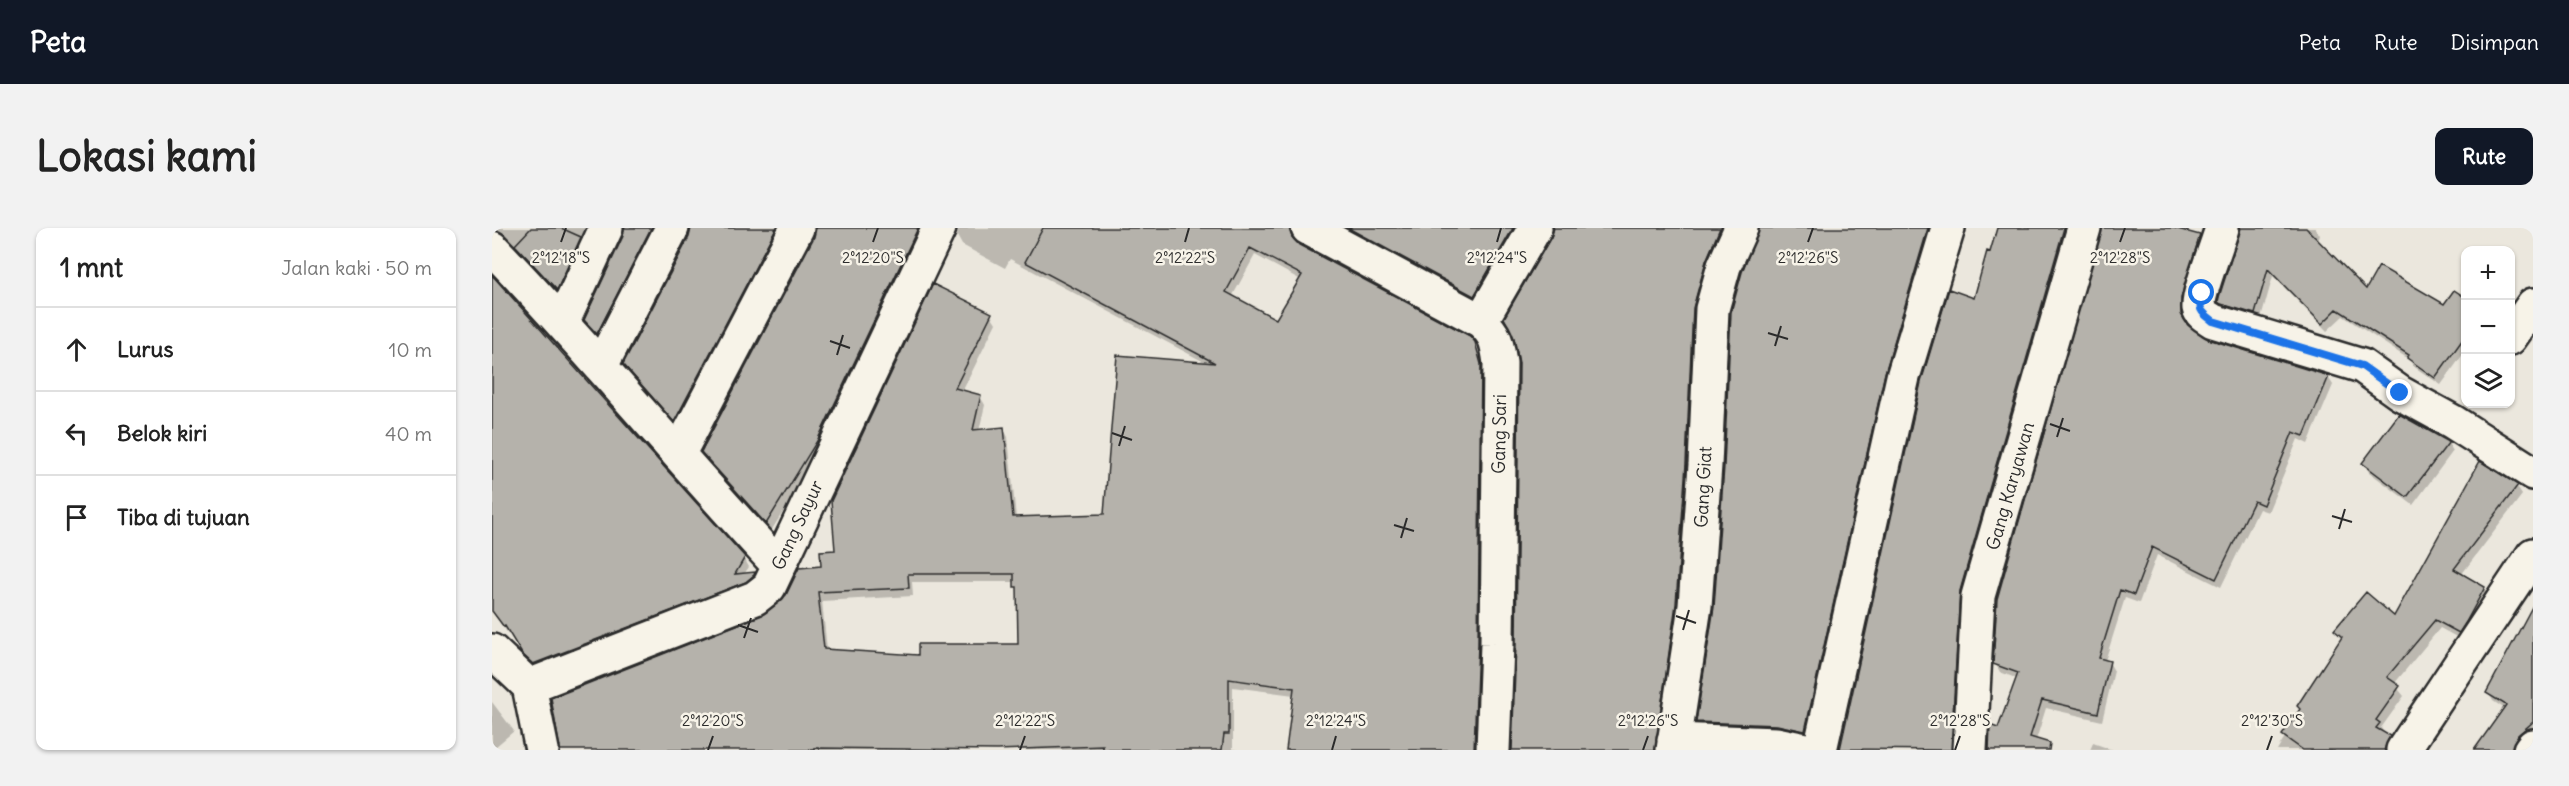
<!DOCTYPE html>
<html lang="id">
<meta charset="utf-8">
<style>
body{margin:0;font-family:Delius,sans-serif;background:#f2f2f2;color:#222}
.controls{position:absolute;right:18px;top:18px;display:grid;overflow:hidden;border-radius:12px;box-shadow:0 2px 4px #0004}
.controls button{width:54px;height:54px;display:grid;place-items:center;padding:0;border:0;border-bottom:2px solid #e0e0e0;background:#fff;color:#222;font:30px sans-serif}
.stop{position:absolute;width:18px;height:18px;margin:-14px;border:4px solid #1a73e8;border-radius:50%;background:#fff}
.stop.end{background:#1a73e8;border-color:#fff;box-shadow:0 2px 6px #0008}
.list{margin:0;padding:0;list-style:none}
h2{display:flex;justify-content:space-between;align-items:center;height:78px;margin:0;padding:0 24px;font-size:26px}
h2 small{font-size:20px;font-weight:400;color:#767676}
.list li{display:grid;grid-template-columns:39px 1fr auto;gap:18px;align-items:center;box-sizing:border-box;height:84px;padding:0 24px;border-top:2px solid #e0e0e0}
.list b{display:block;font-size:22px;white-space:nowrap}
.list em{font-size:20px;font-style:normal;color:#767676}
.icon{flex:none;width:33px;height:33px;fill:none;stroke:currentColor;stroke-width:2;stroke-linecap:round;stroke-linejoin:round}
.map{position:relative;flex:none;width:2041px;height:522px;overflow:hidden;border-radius:12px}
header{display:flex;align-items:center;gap:36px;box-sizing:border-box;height:84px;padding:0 30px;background:#111827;color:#fff}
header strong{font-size:28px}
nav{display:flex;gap:33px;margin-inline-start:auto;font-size:21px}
.intro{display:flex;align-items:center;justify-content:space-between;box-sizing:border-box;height:144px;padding:0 36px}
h1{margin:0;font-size:42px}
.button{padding:15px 27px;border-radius:12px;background:#111827;color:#fff;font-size:21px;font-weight:700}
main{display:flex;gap:36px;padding:0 36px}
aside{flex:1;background:#fff;border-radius:12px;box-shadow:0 2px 4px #0004}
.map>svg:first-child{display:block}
.shadow{fill:#0003;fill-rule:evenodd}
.building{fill:#b5b2ab;stroke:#2b2b2b;stroke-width:1.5;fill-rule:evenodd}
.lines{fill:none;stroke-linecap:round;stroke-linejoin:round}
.street-casing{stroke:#2b2b2b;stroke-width:38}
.street{stroke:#f7f3e8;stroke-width:33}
.route{stroke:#1a73e8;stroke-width:8}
.ticks{fill:none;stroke:#2b2b2b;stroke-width:2}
.labels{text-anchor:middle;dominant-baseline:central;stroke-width:5;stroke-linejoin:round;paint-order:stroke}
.street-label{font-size:18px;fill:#2b2b2b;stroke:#f7f3e8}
.ticks-label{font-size:15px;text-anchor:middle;fill:#2b2b2b;stroke:#f7f3e8;stroke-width:5;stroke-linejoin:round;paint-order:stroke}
</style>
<header>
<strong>Peta</strong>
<nav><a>Peta</a><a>Rute</a><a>Disimpan</a></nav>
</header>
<div class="intro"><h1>Lokasi kami</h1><a class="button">Rute</a></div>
<main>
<aside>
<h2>1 mnt<small>Jalan kaki · 50 m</small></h2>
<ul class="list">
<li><svg class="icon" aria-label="ahead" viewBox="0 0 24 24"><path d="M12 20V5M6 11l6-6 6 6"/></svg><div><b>Lurus</b></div><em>10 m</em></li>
<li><svg class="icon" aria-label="left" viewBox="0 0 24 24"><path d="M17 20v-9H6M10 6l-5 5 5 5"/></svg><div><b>Belok kiri</b></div><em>40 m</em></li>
<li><svg class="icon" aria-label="arrive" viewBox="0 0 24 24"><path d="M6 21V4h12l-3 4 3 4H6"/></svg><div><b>Tiba di tujuan</b></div></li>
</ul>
</aside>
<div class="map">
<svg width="2041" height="522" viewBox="0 0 2041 522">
<rect width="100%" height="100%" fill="#ebe7dd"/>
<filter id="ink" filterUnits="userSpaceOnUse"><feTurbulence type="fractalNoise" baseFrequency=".0167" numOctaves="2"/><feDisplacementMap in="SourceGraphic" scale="12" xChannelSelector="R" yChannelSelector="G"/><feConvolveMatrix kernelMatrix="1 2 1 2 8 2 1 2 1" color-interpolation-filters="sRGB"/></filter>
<g filter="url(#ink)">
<path class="shadow" d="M0,0h102l-32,69 -50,-54 -8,-5 -12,1z
M134,0h34l-58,113 -16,-21 38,-84z
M200,0h93l-105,201 -55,-65 65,-127z
M325,0h110l-105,222 -51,81 -63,-71 -5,-8 112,-215z
M467,0h337l-3,11 5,7 178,101 6,10 3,17 -6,376h-192l7,-55 -61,-8v62l5,1h-677l202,-133 60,-49 14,-16 154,-237 5,8 -34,69 18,4 5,9 -6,26 24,-3 5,9 8,81 89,-2 103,-152 -198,-105 -5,9 -43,-23 -5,-9zM763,27l46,25 -24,41 -45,-24zM420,354h104l2,9 1,55 -100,10 -92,-6 -5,-49 91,-5z
M846,0h148l17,33 -24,43z
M1063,0h174l-49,385 -20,137h-147z
M1269,0h176l-42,135 -118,-29 101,66 5,9 -73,330 -107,-9 -5,-8 17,-115z
M1506,0h75l-117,522h-115l60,-271 74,-179z
M1612,0h84l-2,5 13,4 5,8 -19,62v17l22,16 121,37 5,8 -25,59 -10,-5 -30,73 -9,-3 -38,78 -64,-32 -18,48 -14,-5 -20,63 4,1 5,9 -12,50 -56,-13 -13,42h-44l2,-23 8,3 19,-51 -18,-7 -5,-9z
M1750,0h73l5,7 -2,7 48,49 79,15 21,-6v50l-25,35 -28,-19 -3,-6 -67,-44 -16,15 -54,-55 -13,46 -35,-11 -5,-9z
M0,50l252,280 5,9 -5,7 11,-1 4,8 -220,91 -10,-9 -18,-29 -2,1 -17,-24z
M1956,215l5,8 -40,54 -44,-33 -5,-8z
M2025,259l5,8 -61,80 23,13 5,9 -25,44 -24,-13 -46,56 10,12 -23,32 13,18 -2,4h-115l24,-40 -3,-4 43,-67 -5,-8 58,-13z
M2041,381v128l-14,13h-43l29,-41 -12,-8 -5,-9 42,-82z
M0,474l22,29 -19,16 2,3h-5z
M1601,515l20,7h-23z"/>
<path class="building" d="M39,0h30l20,9 -24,53 -42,-45z
M132,0h27l-54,106 -13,-14 39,-84z
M199,0h85l-102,194 -51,-58 66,-127z
M324,0h102l-101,213 -51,83 -65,-72 113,-215z
M551,0h246l3,9 7,8 171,91 5,6 6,22 -3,280 -4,106h-188l8,-62 -65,-9v55h-5l-2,16h-119v-4l-106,4 -182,-2v2h-255l-9,-52 211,-83 24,-20 13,-27 22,-2 -1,-15 15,-1 -4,-49 102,-217 59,29 -37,75 26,7 -8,35 31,-3 9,90 91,-3 13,-159 98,8 -190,-101zM758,20l52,27 -26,44 -50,-27zM416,346h106v13h3l1,57h-100v11l-94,-6 -6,-57 91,-4z
M856,0h165l-39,68z
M1062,0h166l-14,33 -13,47 -7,156 -10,140 -21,146h-143l4,-106 3,-281 -5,-25 -10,-20 47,-81z
M1267,0h169l-43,145 -80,358 -28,-6 -81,-3 18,-115 10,-141 7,-154 11,-40z
M1505,0h67l-104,363 -9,159 -111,-1 81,-367 28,-93 25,9 13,-47 3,1z
M1610,0h72l26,7 -19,63v16l7,11 20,14 121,37 -25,60 -11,-4 -30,73 -9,-4 -38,78 -64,-32 -18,48 -14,-5 -21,68 11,3 -12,52 -56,-13 -12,37 20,6 -1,7h-60l1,-25 8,3 20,-55 -25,-9 4,-65z
M1749,0h65l60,61 13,-23 65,38 10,-14 12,8v37l-31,43 -28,-20 2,-3 -72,-46 -15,15 -54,-55 -13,45 -34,-10 -3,-2 1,-5z
M0,47l253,282 -10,17 20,-2 -1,3 -8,7 -213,82 -11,-10 -17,-28 -1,1 -12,-16z
M1907,186l50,28 -42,55 -45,-34z
M1988,233l38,24 -64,84 31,18 -19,35 -7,11 -24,-13 -48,57 13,9 -24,34 4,3 -4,5 14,8 -6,14h-81l-21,-15 18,-26 -3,-3 45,-69 -8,-7 32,-38 28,24z
M2041,377v117l-15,13 -6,15h-38l32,-45 -20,-12z"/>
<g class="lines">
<g class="street-casing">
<path id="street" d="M816,0l173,93c15,14 16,21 19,42l-3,281 -4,106
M1730,0c-4,15 -25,67 -23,80 1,6 10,10 14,13l149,45 38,27 53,29 80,51
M0,20c99,103 189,213 286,317
M71,93l43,-93
M989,93l54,-93
M2018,110l23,-33
M109,138l71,-138
M187,225l118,-225
M0,423l37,35 13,64
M37,458l226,-88 14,-11 170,-359
M1182,512l102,4 29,6
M1181,522l22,-144 10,-141 7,-156 12,-43 17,-38
M1328,522l83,-373 45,-149
M1478,522l8,-154 106,-368
M1911,522l130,-195
M2038,522l3,-4"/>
</g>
<use href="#street" class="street"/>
</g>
</g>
<g class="lines" filter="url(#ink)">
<path class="route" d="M1710,65c-3,17 -3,17 11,28l149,45 38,27"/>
</g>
<path class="ticks" d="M69,14l5,-14M381,14l5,-14M693,14l4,-14M1005,14l4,-14M1316,14l5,-14M1628,14l5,-14M1276,105l20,6M338,113l20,7M1283,118l6,-20M345,127l6,-20M1558,196l20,7M620,205l20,7M1565,209l6,-19M627,218l6,-20M1840,288l20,6M902,297l20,6M1847,301l6,-20M909,310l6,-20M1184,388l20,7M246,397l20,7M1191,402l6,-20M252,410l7,-20M216,522l5,-14M528,522l5,-14M840,522l4,-14M1151,522l5,-14M1463,522l5,-14M1775,522l5,-14"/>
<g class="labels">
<g class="street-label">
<text transform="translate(1007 206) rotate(-89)">Gang Sari</text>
<text transform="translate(1518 258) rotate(-74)">Gang Karyawan</text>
<text transform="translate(1211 259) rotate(-87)">Gang Giat</text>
<text transform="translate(305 297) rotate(-65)">Gang Sayur</text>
</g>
</g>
<g class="ticks-label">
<text x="69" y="35">2°12'18"S</text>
<text x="381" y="35">2°12'20"S</text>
<text x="693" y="35">2°12'22"S</text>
<text x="1005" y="35">2°12'24"S</text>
<text x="1316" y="35">2°12'26"S</text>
<text x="1628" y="35">2°12'28"S</text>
<text x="221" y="498">2°12'20"S</text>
<text x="533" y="498">2°12'22"S</text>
<text x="844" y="498">2°12'24"S</text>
<text x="1156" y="498">2°12'26"S</text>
<text x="1468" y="498">2°12'28"S</text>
<text x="1780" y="498">2°12'30"S</text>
</g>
</svg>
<div class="controls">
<button>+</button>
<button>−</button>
<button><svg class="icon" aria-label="layers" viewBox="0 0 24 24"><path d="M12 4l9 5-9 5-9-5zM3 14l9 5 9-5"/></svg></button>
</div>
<div class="stop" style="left:1710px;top:65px"></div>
<div class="stop end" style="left:1908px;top:165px"></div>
</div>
</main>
